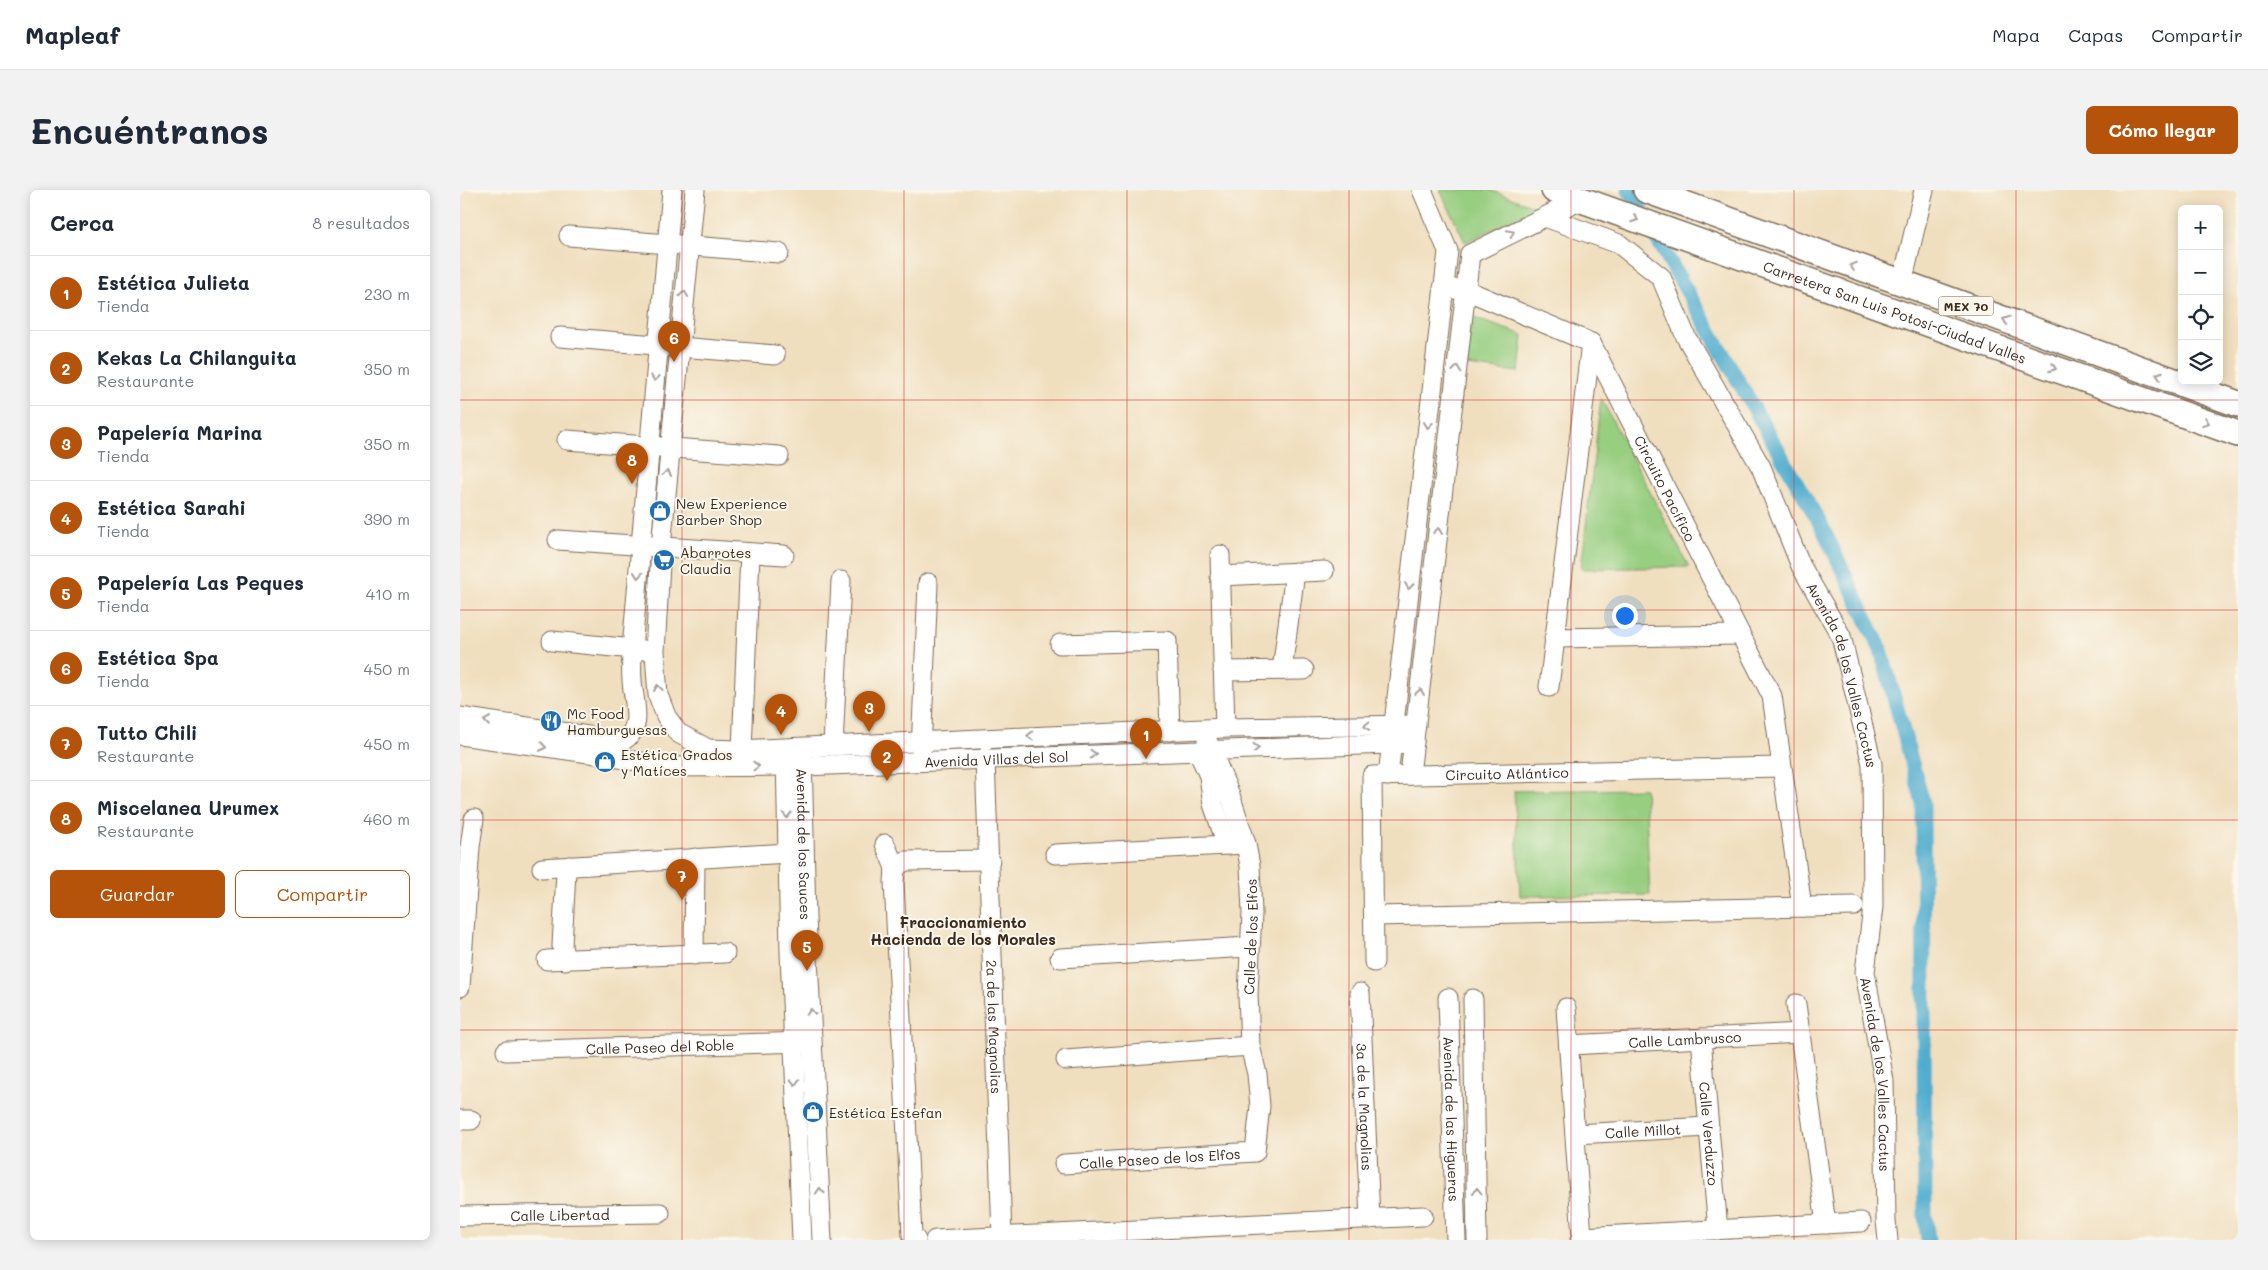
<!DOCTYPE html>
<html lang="es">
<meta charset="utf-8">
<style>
body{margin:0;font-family:Mali,sans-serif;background:#f2f2f3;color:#1f2937}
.controls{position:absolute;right:15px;top:15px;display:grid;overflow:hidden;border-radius:8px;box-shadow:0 2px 12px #0003}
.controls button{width:45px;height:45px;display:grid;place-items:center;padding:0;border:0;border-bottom:1px solid #e0e1e3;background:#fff;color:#1f2937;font:25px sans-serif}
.you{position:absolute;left:1164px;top:425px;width:18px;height:18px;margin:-12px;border:4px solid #fff;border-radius:50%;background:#1a73e8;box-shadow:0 0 0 8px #1a73e833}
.badge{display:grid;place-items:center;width:32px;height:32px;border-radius:50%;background:#b45309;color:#fff;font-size:16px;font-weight:700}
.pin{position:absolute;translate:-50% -41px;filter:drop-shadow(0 1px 2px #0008)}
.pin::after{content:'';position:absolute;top:26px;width:18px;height:15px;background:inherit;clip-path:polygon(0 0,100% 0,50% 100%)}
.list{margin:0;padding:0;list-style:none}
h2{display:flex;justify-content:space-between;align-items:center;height:65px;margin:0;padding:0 20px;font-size:21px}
h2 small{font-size:16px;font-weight:400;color:#747a83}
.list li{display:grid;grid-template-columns:32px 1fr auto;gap:15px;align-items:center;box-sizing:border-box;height:75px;padding:0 20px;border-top:1px solid #e0e1e3}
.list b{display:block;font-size:19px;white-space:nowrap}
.list p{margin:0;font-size:16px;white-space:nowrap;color:#747a83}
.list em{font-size:16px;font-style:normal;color:#747a83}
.actions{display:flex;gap:10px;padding:15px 20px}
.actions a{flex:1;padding:11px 0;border:1px solid #b45309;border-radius:8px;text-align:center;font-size:18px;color:#b45309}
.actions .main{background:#b45309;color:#fff}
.icon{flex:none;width:28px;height:28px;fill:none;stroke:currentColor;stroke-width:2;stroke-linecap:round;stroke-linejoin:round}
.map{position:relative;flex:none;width:1778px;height:1050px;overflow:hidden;border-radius:8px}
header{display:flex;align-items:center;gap:30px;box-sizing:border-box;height:70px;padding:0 25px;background:#fff;border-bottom:1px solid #e0e1e3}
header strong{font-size:24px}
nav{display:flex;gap:28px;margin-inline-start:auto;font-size:18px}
.intro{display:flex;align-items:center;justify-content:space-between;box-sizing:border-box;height:120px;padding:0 30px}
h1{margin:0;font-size:35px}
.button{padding:12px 22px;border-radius:8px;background:#b45309;color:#fff;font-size:18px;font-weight:700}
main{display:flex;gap:30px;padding:0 30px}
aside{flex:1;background:#fff;border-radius:8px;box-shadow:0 2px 12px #0003}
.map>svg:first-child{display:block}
.green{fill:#97ce80;stroke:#697c4f}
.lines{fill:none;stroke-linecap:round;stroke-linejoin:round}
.canal{stroke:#51adcf;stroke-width:15}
.minor-casing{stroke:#7a6956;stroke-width:21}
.major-casing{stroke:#7a6956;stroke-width:28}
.minor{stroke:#fff;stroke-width:19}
.major{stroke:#fff;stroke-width:25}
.oneway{stroke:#a79f9a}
.grid{fill:none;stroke:#d62828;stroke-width:1;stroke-opacity:0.55}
.labels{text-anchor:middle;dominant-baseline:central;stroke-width:4;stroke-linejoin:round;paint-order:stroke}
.shield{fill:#fbf7ec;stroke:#75685c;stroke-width:1}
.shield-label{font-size:12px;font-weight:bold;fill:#3b2a1e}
.street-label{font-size:14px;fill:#3b2a1e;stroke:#fbf7ec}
.poi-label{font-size:14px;fill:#3b2a1e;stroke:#fbf7ec;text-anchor:start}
.neighbourhood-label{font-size:15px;font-weight:bold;fill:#3b2a1e;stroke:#fbf7ec}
</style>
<header>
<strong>Mapleaf</strong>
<nav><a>Mapa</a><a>Capas</a><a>Compartir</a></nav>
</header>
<div class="intro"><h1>Encuéntranos</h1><a class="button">Cómo llegar</a></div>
<main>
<aside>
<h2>Cerca<small>8 resultados</small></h2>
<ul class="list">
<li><span class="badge">1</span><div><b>Estética Julieta</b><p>Tienda</p></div><em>230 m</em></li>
<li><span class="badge">2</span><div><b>Kekas La Chilanguita</b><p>Restaurante</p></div><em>350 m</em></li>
<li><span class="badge">3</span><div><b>Papelería Marina</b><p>Tienda</p></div><em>350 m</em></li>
<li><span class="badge">4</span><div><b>Estética Sarahi</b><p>Tienda</p></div><em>390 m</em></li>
<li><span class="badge">5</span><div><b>Papelería Las Peques</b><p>Tienda</p></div><em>410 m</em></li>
<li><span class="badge">6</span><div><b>Estética Spa</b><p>Tienda</p></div><em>450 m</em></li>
<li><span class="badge">7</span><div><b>Tutto Chili</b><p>Restaurante</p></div><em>450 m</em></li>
<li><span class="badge">8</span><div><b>Miscelanea Urumex</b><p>Restaurante</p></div><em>460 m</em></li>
</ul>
<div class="actions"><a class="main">Guardar</a><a>Compartir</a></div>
</aside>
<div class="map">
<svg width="1778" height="1050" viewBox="0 0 1778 1050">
<rect width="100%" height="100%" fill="#fbf7ec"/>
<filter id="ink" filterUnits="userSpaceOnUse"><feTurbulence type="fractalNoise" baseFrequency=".02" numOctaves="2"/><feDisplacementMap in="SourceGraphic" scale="10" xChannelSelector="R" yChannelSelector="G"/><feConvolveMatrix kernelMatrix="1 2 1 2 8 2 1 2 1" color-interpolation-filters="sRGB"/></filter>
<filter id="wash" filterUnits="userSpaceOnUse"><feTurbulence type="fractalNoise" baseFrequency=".0096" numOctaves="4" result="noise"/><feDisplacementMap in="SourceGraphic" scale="20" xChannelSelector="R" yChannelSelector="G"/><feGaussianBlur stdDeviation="1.12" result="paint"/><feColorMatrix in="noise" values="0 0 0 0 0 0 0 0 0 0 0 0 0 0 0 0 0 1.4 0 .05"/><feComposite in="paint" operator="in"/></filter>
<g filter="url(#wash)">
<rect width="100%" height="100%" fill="#f0dfbf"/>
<path class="green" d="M980,0h50l49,18 -74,34z
M1011,127l52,18 -4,37 -53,-6z
M1141,208l88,169 -108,2z
M1185,599l5,106 -130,1 -6,-105z"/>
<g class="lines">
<path class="canal" d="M1169,0l193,337 59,123 42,153 2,412 3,25"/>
</g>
</g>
<g filter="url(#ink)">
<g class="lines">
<g class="minor-casing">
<g id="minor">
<path d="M235,0l-34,357 -6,104 1,17 2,27 8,21 12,17 30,16 29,1 488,-22 191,-3"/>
<path id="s1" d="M1085,27l74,27 42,33 25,60 75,130 40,99 40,70 31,128 1,143 -8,65 19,109 2,140 2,19"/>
<path d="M109,46l210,17"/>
<path d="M1442,93l22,-93"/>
<path id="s2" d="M983,98l23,2 125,53 181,353 30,211"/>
<path d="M100,147l215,18"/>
<path d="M107,250l212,16"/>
<path d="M98,350l226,15"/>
<path d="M760,365l5,173"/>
<path d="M760,386l104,-5"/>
<path d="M1094,448l185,-3"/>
<path d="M92,451l92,9"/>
<path d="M600,454l107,-3 3,90"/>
<path d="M822,480l13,-98"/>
<path d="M763,481l81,-1"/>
<path d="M1089,497l42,-344"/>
<path d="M0,527l162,24"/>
<path id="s3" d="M0,545l129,18 82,14 131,-1 612,-23"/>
<path d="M162,551c23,-12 11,-40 10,-61 -1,-10 0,-21 0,-31l40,-459"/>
<path d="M373,556l8,-165"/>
<path d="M282,560l8,-197"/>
<path d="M461,562l7,-169"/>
<path id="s4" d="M342,564l4,164 16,322"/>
<path d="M326,565l4,198 12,287"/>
<path id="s5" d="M525,568l17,478"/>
<path d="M741,568l8,18 4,28 14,41"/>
<path d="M950,585l60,-521 111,-55"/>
<path d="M928,586l60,-525 -26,-61"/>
<path d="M425,654l10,24"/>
<path d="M595,664l191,-10"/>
<path d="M82,678l246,-15"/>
<path d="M914,726l480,-10"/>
<path d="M234,765l1,-97"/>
<path d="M600,768l189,-11"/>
<path d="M87,770l178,-7"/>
<path d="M105,770l-3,-14 4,-74 3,-6"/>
<path id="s6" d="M914,772l-2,-186 409,-9"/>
<path d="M0,797l10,-140 4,-28"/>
<path id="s7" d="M900,803l10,226"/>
<path id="s8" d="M988,808l8,242"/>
<path d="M1013,809l4,241"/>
<path d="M1336,814l30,220"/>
<path d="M1106,818l16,229 -2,3"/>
<path id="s9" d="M1241,848l17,192"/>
<path id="s10" d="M1109,855l231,-12"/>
<path id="s11" d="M46,861l298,-9"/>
<path d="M606,870l184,-14"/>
<path d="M0,930h11"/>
<path id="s12" d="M1115,944l134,-7"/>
<path id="s13" d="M604,974l191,-12 5,-46 -3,-32 -7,-28 -2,-52 4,-81 -2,-47 -4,-22 -16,-49 -23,-55"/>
<path id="s14" d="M0,1026l200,-3"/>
<path d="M1122,1047l279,-15"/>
<path d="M456,1050l-4,-5 -18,-353 1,-14 10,-7 85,-1"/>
<path d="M475,1050l488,-24"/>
</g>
</g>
<g class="major-casing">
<g id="major">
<path id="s15" d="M1094,0l684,244"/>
<path d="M1186,0l592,214"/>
</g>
</g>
<use href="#minor" class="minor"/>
<use href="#major" class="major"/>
</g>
<defs><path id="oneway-chevron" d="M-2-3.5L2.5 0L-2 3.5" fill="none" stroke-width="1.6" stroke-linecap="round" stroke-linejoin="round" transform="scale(1.25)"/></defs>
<g class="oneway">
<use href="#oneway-chevron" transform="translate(1175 29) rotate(20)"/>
<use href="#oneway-chevron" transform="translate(1051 43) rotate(-26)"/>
<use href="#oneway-chevron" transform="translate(1393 76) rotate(-160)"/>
<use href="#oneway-chevron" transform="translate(224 104) rotate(-84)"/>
<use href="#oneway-chevron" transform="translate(1546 130) rotate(-160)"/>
<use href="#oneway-chevron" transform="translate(1593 178) rotate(20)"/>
<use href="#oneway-chevron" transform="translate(997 179) rotate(-83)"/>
<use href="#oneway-chevron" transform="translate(1699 185) rotate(-160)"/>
<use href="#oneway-chevron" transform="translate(195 188) rotate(96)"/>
<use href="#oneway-chevron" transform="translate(1746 232) rotate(20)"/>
<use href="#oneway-chevron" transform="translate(968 235) rotate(96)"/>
<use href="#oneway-chevron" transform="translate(207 283) rotate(-85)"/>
<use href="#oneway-chevron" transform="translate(978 341) rotate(-83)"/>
<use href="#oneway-chevron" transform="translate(178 385) rotate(95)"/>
<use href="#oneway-chevron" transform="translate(949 396) rotate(97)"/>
<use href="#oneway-chevron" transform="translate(198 498) rotate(-96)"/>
<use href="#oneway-chevron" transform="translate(960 502) rotate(-83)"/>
<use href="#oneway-chevron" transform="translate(27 531) rotate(-172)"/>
<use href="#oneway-chevron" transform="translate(907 536) rotate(179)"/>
<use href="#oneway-chevron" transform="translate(570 546) rotate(178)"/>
<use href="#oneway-chevron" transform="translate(83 557) rotate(8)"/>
<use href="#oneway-chevron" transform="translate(796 558) rotate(-2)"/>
<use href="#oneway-chevron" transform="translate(633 564) rotate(-2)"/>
<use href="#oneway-chevron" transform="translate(296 576) rotate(-1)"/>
<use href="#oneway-chevron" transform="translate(327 625) rotate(89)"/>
<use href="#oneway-chevron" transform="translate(351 822) rotate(-93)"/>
<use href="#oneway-chevron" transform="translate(335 892) rotate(88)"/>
<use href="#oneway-chevron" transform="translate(360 1001) rotate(-93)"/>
<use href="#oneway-chevron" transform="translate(1017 1001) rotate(-91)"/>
</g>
</g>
<path class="grid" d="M222,0v1050M444,0v1050M667,0v1050M889,0v1050M1111,0v1050M1334,0v1050M1556,0v1050M0,210h1778M0,420h1778M0,630h1778M0,840h1778"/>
<defs>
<g id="shop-disc" transform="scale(1.125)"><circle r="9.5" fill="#1f6fb2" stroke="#fbf7ec"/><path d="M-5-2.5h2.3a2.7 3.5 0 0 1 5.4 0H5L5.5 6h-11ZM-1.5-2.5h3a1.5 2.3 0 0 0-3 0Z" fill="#fff"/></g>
<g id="supermarket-disc" transform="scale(1.125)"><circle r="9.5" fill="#1f6fb2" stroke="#fbf7ec"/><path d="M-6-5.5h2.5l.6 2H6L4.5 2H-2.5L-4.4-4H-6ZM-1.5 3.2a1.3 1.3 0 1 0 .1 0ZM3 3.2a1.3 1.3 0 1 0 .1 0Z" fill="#fff"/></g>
<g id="restaurant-disc" transform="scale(1.125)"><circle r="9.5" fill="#1f6fb2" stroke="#fbf7ec"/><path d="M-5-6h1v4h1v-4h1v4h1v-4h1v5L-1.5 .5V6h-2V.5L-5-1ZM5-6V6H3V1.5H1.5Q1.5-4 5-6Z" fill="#fff"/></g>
</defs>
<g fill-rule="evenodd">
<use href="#shop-disc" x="200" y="321"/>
<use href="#supermarket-disc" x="204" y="370"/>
<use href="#restaurant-disc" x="91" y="531"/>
<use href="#shop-disc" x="145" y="572"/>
<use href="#shop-disc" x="353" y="922"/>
</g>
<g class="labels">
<rect class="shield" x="1478.5" y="106.5" width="55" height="19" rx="4"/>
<g class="shield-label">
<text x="1506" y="116">MEX 70</text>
</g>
<g class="street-label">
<text stroke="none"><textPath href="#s15" startOffset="362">Carretera San Luis Potosí-Ciudad Valles</textPath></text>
<text stroke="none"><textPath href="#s2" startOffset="322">Circuito Pacífico</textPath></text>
<text stroke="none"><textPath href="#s1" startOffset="572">Avenida de los Valles Cactus</textPath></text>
<text stroke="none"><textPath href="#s3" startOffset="539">Avenida Villas del Sol</textPath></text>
<text stroke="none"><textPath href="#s6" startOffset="321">Circuito Atlántico</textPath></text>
<text stroke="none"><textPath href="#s4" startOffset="90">Avenida de los Sauces</textPath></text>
<text stroke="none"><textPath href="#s13" startOffset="408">Calle de los Elfos</textPath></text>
<text stroke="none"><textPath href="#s5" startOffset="269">2a de las Magnolias</textPath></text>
<text stroke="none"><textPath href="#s10" startOffset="116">Calle Lambrusco</textPath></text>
<text stroke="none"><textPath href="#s11" startOffset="154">Calle Paseo del Roble</textPath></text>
<text stroke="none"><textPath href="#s1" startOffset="978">Avenida de los Valles Cactus</textPath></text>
<text stroke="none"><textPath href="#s7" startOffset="114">3a de la Magnolias</textPath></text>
<text stroke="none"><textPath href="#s8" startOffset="121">Avenida de las Higueras</textPath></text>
<text stroke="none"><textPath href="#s12" startOffset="68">Calle Millot</textPath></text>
<text stroke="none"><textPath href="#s9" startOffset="96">Calle Verduzzo</textPath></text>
<text stroke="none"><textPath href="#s13" startOffset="96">Calle Paseo de los Elfos</textPath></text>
<text stroke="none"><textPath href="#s14" startOffset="100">Calle Libertad</textPath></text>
</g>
<g class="poi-label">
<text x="216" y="313">New Experience<tspan x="216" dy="16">Barber Shop</tspan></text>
<text x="220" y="362">Abarrotes<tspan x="220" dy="16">Claudia</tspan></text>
<text x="107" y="523">Mc Food<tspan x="107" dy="16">Hamburguesas</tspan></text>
<text x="161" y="564">Estética Grados<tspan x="161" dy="16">y Matíces</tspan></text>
<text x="369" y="922">Estética Estefan</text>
</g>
<g class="neighbourhood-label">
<text x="503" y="732">Fraccionamiento<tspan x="503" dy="17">Hacienda de los Morales</tspan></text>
</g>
</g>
</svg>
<div class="controls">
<button>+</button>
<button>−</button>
<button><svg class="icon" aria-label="locate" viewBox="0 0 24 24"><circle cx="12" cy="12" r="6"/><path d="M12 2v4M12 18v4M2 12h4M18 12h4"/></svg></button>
<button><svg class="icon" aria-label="layers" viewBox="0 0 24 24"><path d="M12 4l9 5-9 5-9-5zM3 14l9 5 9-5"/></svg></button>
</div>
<div class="you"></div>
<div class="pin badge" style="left:686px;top:569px">1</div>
<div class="pin badge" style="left:427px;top:591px">2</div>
<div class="pin badge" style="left:409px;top:542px">3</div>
<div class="pin badge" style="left:321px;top:545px">4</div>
<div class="pin badge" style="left:347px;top:781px">5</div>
<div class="pin badge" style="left:214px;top:172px">6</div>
<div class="pin badge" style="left:222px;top:710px">7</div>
<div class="pin badge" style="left:172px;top:294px">8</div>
</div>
</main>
